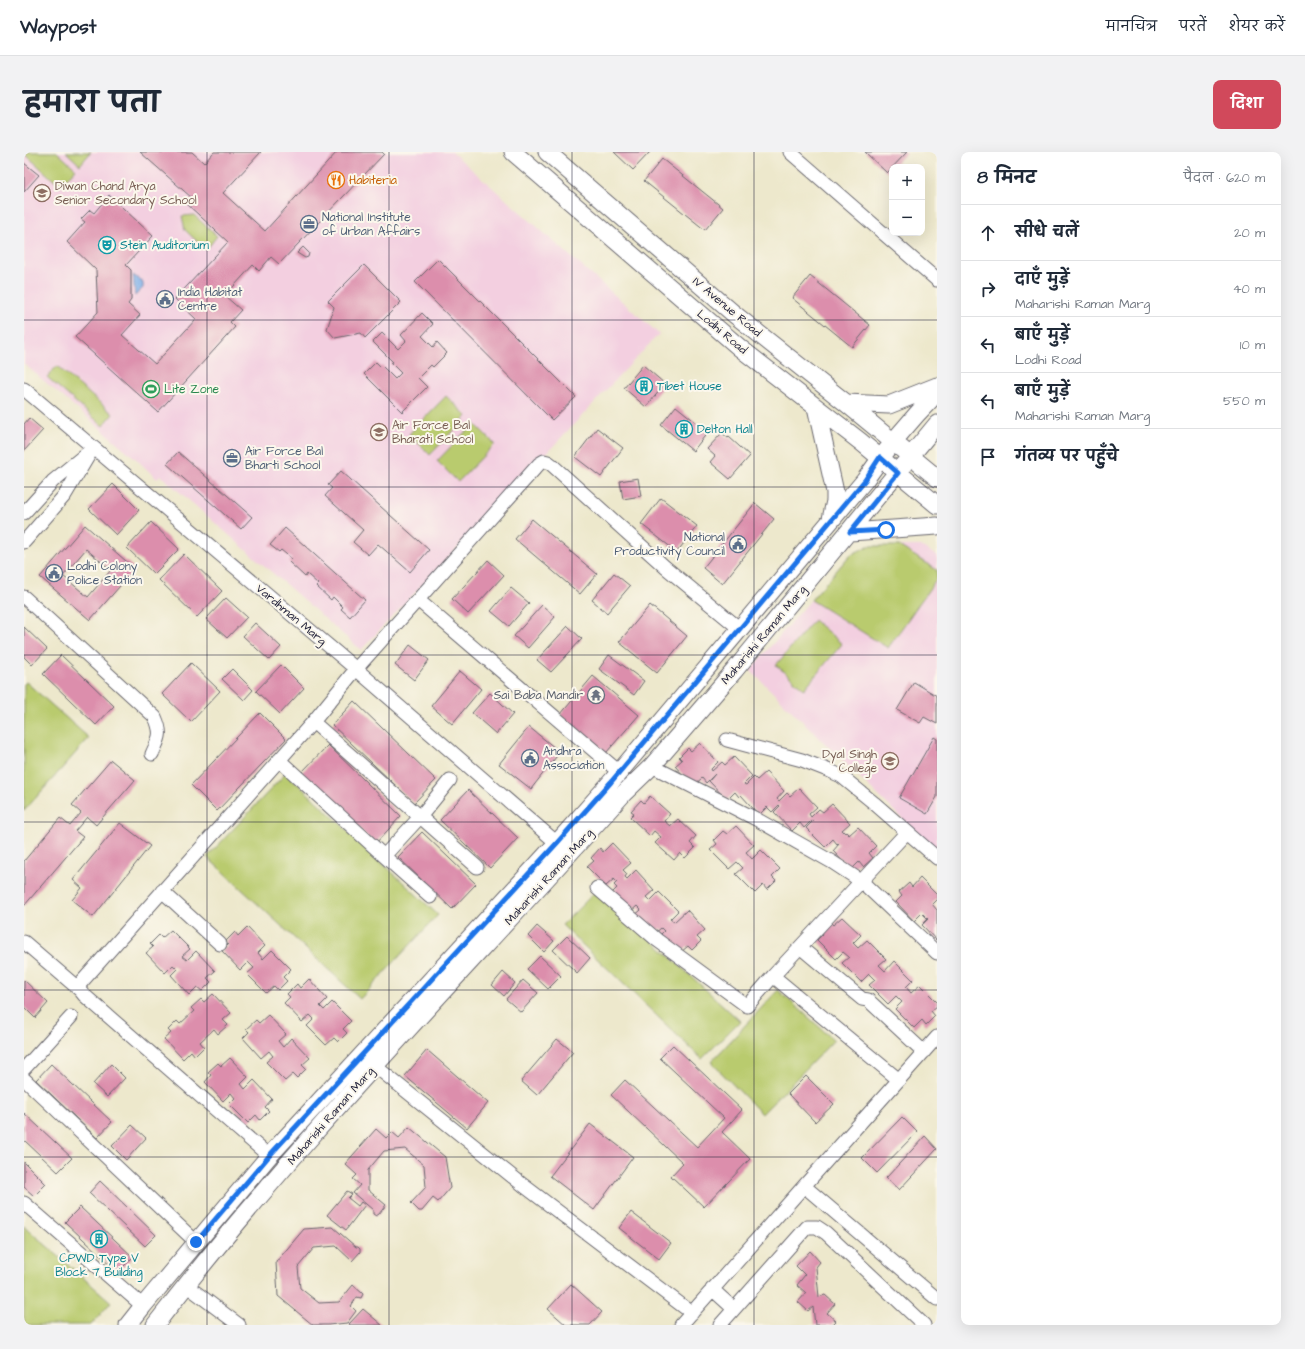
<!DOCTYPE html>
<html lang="hi">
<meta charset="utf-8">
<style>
body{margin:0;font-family:"Architects Daughter","Playpen Sans Deva",sans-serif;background:#f2f2f3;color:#1f2937}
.controls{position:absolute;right:12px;top:12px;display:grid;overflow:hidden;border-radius:8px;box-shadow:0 4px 16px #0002}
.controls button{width:36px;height:36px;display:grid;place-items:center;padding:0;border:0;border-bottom:1px solid #e0e1e3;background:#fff;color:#1f2937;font:20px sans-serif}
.stop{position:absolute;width:12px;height:12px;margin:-9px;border:3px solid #1a73e8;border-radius:50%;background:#fff}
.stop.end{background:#1a73e8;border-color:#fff;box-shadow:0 1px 4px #0008}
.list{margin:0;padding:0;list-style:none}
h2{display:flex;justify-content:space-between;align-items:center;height:52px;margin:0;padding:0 16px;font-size:17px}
h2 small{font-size:13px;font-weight:400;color:#747a83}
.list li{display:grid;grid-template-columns:26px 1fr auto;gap:12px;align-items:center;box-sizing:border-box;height:56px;padding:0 16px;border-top:1px solid #e0e1e3}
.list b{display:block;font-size:15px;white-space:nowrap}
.list p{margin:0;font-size:13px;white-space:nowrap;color:#747a83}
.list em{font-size:13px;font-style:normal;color:#747a83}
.icon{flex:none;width:22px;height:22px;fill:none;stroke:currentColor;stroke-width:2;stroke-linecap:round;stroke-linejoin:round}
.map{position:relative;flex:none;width:913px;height:1173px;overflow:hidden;border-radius:8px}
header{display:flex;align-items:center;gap:24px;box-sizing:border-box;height:56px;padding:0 20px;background:#fff;border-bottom:1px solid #e0e1e3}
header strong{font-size:19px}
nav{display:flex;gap:22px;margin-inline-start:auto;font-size:14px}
.intro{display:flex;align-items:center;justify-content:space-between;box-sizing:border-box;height:96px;padding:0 24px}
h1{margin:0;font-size:28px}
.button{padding:10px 18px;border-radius:8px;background:#d1495b;color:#fff;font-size:14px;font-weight:700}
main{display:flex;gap:24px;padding:0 24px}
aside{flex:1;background:#fff;border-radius:8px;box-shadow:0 4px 16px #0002}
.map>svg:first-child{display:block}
.built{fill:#f3cfe0}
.green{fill:#b9cb6e;stroke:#6e7654}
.water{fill:#7daee8;stroke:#506892}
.building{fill:#dc8eac;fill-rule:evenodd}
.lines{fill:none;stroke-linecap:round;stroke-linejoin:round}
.minor-casing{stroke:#69676e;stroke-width:15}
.major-casing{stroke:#69676e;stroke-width:19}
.minor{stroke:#fff;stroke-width:13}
.major{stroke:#fff;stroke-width:17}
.route{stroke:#1a73e8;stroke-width:5}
.grid{fill:none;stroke:#22223b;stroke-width:1;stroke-opacity:0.55}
.labels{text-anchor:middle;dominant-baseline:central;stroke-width:4;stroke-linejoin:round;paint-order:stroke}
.food-label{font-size:12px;fill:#c56008;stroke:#fbf7ec;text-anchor:start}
.education-label{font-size:12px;fill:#785e54;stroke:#fbf7ec;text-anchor:start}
.service-label{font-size:12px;fill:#4e5e75;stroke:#fbf7ec;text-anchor:start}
.culture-label{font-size:12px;fill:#0d838f;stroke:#fbf7ec;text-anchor:start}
.street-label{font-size:12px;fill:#22223b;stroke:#fbf7ec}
.leisure-label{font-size:12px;fill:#27864d;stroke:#fbf7ec;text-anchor:start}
.worship-label{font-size:12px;fill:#5b616d;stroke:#fbf7ec;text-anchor:end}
</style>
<header>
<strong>Waypost</strong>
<nav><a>मानचित्र</a><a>परतें</a><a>शेयर करें</a></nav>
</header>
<div class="intro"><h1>हमारा पता</h1><a class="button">दिशा</a></div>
<main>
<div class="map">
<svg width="913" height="1173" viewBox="0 0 913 1173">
<rect width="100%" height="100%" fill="#fbf7ec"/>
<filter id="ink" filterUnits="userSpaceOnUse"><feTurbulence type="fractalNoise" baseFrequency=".025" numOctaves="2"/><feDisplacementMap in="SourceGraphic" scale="8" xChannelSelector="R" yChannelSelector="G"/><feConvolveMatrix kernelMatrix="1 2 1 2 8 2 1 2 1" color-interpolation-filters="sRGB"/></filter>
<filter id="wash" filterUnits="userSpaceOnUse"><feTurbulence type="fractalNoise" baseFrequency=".012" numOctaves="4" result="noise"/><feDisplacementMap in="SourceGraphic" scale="16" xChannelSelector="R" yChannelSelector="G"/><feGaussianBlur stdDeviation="0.9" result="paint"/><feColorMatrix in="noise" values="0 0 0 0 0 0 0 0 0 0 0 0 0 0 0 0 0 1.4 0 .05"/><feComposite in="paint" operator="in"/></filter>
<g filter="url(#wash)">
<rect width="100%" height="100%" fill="#ede8cc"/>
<path class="built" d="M0,0h428l207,182 -298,316 -201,-175 -3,4 -23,-22 -110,-93z
M844,394h53l16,10v297l-187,-183 100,-115z"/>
<path class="green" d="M2,0h31l19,17 -16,17 -35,-32z
M42,0h25l-11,13z
M170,63l23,21 -11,14 -21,-20 -3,-14z
M33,214l56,48 -10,12 -56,-49z
M422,244l21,20 -37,39 -21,-21z
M450,271l21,21 -37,38 -21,-21z
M844,394h31l38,24v8l-49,70 -77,-48 39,-45z
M790,468l28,24 -38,45 -28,-24z
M2,530l63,56 -65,73v-127z
M262,621l152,142 -78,84 -153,-142z
M573,738l143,131 -38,38 -140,-134z
M754,838l56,50 -72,74 -51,-52z
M0,1074l87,76 -20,23h-67z"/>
<path class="water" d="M109,123l10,7v6l-8,8z"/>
<g id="blocks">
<path class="building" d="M116,0h52l12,11 10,-11h47l-38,41 42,38 72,-79h45l2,2 -105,110 -8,-7 -12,14 -6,-6 -28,31 16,14 -11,12 5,5 -77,85 -83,-75 23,-25 -2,-42 -29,-28 18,-20 -4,-3 9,-9 4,3 15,-18 44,41 -27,29 5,5v30l-3,4 12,11 -18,20 33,29 41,-45 -21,-20 53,-57 -41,-38 5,-6z
M590,0h36l-17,18z
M841,0h42l-20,21z
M638,7l61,49 -18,22 -61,-49z
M0,11l15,12 -15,17z
M279,95l6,6 -1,4 -3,1 -8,-5z
M414,107l138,138 -24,23 -137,-138z
M340,113l37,37 -36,36 -4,-5 -26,5 -8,-9 7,-22 -6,-6z
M786,124l60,49 -18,22 -60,-49z
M398,161l11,11 -11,12 11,11 4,-5 10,11 -14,14 -2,-2 -13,13 9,9 -25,25 -38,-38 12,-12 5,5 1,-1 13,13 6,-6 -10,-10 2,-1 -20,-20 9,-9 16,16 8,-8 -5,-6z
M619,213l22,19 -19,23 -22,-19z
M652,254l32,26 -15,19 -32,-26z
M5,266l14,12 -19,21v-27z
M573,276l26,20 -22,29 -26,-20z
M698,281l6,5 1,-1 21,19 -20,23 -20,-17 5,-6 -8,-7z
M154,300l74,65 -11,12 -74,-65z
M317,319l88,79 -19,22 -32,-28 -10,11 -15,-13 10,-12 -38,-34 7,-8 -4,-3z
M614,326l3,18 -18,3 -3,-18z
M89,332l26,26 -23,25 -27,-26z
M637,346l36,28 -20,26 -36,-28z
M731,351l19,16 -52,65 -19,-16z
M508,367l65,55 -17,20 -65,-55z
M127,370l28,27 -25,25 -27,-26z
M61,373l50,44 -45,51 -50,-43zM62,397l25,21 -23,27 -25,-21z
M261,376l80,72 -15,17 -9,-8 2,-2 -10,-10 -2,3 -15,-14 2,-2 -11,-10 -2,3 -16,-15 3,-3 -11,-9 -2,2 -9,-7z
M160,402l38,37 -25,26 -38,-37z
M464,408l16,15 -36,39 -16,-15z
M590,421l16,13 -23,27 -15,-13z
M487,436l18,15 -20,23 -18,-15z
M202,446l21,19 -20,21 -21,-19z
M518,453l13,12 -27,31 -14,-12z
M626,453l37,31 -30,37 -38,-31z
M231,471l26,24 -12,13 -26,-24z
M544,474l14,13 -31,33 -14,-12z
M0,475l23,22 -15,16 -8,-8z
M386,493l19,15 -15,20 -19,-15z
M37,503l53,51 -18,19 -53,-51z
M585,503l35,26 -10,14 -35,-26z
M167,511l29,28 -29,31 -29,-28z
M257,513l23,23 -24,26 -24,-23z
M208,517l21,21 -9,10 -22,-21z
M436,519l21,18 -29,35 -21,-18z
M569,524l46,39 -33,38 -46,-38z
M890,530l23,14v28l-13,-7 -4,6 -23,-13z
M466,541l23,21 -17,20 -24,-21z
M330,549l82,79 -22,23 -82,-78z
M236,561l26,26 -69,72 -26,-26z
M505,575l31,25 -29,37 -32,-25z
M910,585l3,2v58l-10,17 -28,-16z
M676,591l18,19 -7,7 1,2 10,-9 3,3 9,-8 18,19 -8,8 2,1 8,-8 3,3 9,-8 18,19 -7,8 2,2 8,-8 3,3 9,-8 18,19 -8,7 2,3 8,-8 4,3 9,-8 18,19 -8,7 3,3 1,-1 3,3 9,-8 18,19 -7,7 4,5 -10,9 -4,-5 -8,8 -18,-19 6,-7 -1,-1 -1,1 -4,-5 -8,8 -19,-19 7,-7 -1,-1 -8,8 -4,-5 -8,8 -18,-19 6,-6 -1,-1 -7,7 -5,-5 -8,8 -18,-20 -2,2 -4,-5 -8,8 -18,-19 6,-7 -9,9 -4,-5 -9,8 -18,-20 7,-6 -3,-3 9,-9 3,3z
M304,593l73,71 -26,28 -74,-71z
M87,608l24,20 -39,45 -9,-8 -12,14 8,6 -59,69v-45l36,-43 10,8 11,-13 -9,-8z
M444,638l50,48 -28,30 -50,-48z
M626,644l20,18 -6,7 6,5 8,-7 18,17 -6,7 5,5 -10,10 -5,-5 -6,7 -19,-17 6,-6 -7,-6 -4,5 -20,-19 4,-4 -3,-2 10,-11 3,3z
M96,671l30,23 -57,71 -21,-17 10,-12 -9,-8z
M712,674l18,19 -8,7 6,7 9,-9 19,19 -8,8 4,4 -9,9 -4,-5 -8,8 -19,-19 7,-6 -6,-6 -8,7 -19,-19 7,-6 -3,-4 9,-9 4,3z
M398,680l54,52 -24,25 -54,-52z
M588,691l19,20 -8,7 4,4 -2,3 2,2 9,-9 18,20 -8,7 4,4 9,-9 19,19 -8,8 4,3 13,-12 18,20 -8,7 4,4 -9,9 -4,-4 -8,7 -19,-19 3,-3 -3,-3 -8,7 -19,-19 7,-6 -4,-4 -8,7 -18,-19 6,-6 -3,-3 3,-3 -3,-3 -8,7 -19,-19 7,-6 -3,-3 9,-10 3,4z
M896,726l17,17v4l-5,5 5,6v31l-15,-16 6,-6 -6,-6 -8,8 -18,-19 6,-6 -3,-4 10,-9 3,4z
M818,765l19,18 -8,8 5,5 9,-8 19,19 -7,6 6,6 9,-10 19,19 -7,7 5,6 9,-8 17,17v4l-6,5 4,5 -9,9 -4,-5 -8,8 -19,-19 7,-7 -6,-6 -8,8 -19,-19 6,-5 -6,-6 -8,8 -19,-19 7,-6 -6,-5 -7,7 -19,-19 6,-6 -2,-3 9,-9 3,3z
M513,774l17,15 -10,11 -16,-16z
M223,775l18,19 -7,7 5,6 9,-9 19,19 -8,8 4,4 -9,9 -4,-4 -8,7 -19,-19 7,-6 -6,-6 -8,8 -18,-19 6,-6 -3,-3 10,-10 3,4z
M147,778l19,19 -8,7 5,4 9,-9 19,20 -8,7 4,4 -9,9 -5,-4 -8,8 -18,-20 6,-6 -4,-4 -8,8 -19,-20 7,-6 -3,-3 9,-9 3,3z
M543,784l23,22 -13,15 -24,-23z
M516,804l21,20 -13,13 -21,-20z
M479,820l12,11 -11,13 -12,-11z
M285,827l18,20 -7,7 4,4 8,-8 19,19 -8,8 4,4 -9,9 -4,-4 -8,7 -19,-19 7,-7 -4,-4 -8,7 -18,-19 6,-6 -3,-3 10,-10 3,4z
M0,828l24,23 -13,15 -11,-11z
M499,828l15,13 -17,19 -15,-13z
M189,842l18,19 -8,7 5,5 -10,9 -4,-5 -14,13 4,5 -9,9 -4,-5 -8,8 -19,-20 7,-6 -3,-3 9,-9 3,3 14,-13 -3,-3 10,-9 3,3z
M244,863l18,19 -8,7 5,6 8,-9 19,20 -8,7 4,4 -9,9 -4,-4 -8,7 -19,-19 7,-6 -4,-5 -8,7 -18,-20 6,-6 -3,-3 10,-9 3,3z
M533,887l16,13 -36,43 -16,-14z
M649,893l69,65 -20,22 28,27 -46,48 -33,-31 12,-13 -72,-68 14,-15 72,67 27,-29 -64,-60z
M403,898l61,53 -21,25 -62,-52z
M206,906l18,19 -7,7 4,5 9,-9 18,19 -7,8 4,4 -9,9 -4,-5 -8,8 -19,-19 6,-6 -4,-5 -8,8 -18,-19 6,-7 -3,-3 10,-9 3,3z
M27,912l61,58 -15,16 -61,-58z
M87,912l14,14 -18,19 -14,-13z
M782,924l28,28 -19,18 -27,-28z
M0,961l48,45 -14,14 -34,-32z
M878,965l15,15 -40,41 -15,-15z
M566,972l43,33 -39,53 -44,-34z
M108,973l14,13 -20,22 -14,-14z
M385,975l36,30 5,31 -12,14 -5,-4 -11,13h-3l-8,-8 15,-16 -2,-22 -19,-16 -21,2 -16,19v20l18,15 -7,9 -3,2 -3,-2v-4l-20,-17 7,-8 -7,-6 4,-4 -12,-11 31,-35 10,9 6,-6 7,6z
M901,984l12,13 -38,41 -13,-12z
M0,1010l22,22 -12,12 -10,-9z
M76,1029l56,54 -11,11 -56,-53z
M323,1039l5,3 -4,4 10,8 3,-4 4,3 -19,25 -19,-15z
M56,1055l53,50 -15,15 -53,-50z
M607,1060l40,31 -12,16 -40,-31z
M309,1075l23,20h2l2,2v3l-8,9 -16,-15 -22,2 -16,19 2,21 19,15 20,-1 14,-17 10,9 -2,4 -4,-1 -6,9 5,5 -9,12 -19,2h-15l-35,-29 -2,-34 28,-33z
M786,1099l10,11 -4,5 3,30 6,-2 10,9 -8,9 9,8 -4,4h-17l-2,-18 -5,4 -10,-9 8,-9 -9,-8 8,-10 -9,-9z
M547,1132l31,28 -12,13h-24l-18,-16z
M339,1157l19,16h-32l-1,-1z"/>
</g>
</g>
<g filter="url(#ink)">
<use href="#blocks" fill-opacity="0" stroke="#69676e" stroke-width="1"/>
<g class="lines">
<g class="minor-casing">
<path id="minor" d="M766,0l147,128
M0,237l332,280 201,174
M0,361l29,-32 33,-27
M0,390l41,-47 28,-47
M0,445l131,120c8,18 4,21 -3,37
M394,448l201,172
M289,570l164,145
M703,588l75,20 28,11 11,5 33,27 63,55
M255,608l105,96 36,-39 30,-37
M628,614l104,53 76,43 29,19 76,72
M360,704l46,41
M573,736l60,52 90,66 26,-30 134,-144
M138,739l58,53
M0,790l56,48
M776,795l62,52 6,1 56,52
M749,824l126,104
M351,914l148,119 169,128
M0,917l47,-52
M0,927l172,163
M245,1004l-185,-161 -4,-5 -1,-5 234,-263 43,-53 183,-205 5,-3 4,1 4,3 113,102 75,62
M780,1034l133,113
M0,1051l119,103
M162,1133l53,40
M688,1137l22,20
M657,1173l123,-139 133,-149
M696,1173l87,-98h10l9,6 98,92"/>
</g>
<g class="major-casing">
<path id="major" d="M489,0l227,196 121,94 76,63
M523,0l187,162 112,89 91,75
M822,251l43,2 48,-19
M792,255l19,85v9l-4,18
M826,380l87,-6
M104,1173l15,-19 126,-150 288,-313 54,-61 254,-302c22,-32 44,-59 72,-87
M131,1173c144,-187 311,-355 468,-531l29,-28 82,-95 203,-247"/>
</g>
<use href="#minor" class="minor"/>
<use href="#major" class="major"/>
</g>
</g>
<g class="lines" filter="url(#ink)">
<path class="route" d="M172,1090l73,-86 288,-313 54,-61 254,-302 15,-23 18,16 -48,59 36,-2"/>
</g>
<path class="grid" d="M183,0v1173M365,0v1173M548,0v1173M730,0v1173M0,168h913M0,335h913M0,503h913M0,670h913M0,838h913M0,1005h913"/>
<defs>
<g id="restaurant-ring" transform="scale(0.9)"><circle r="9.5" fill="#fbf7ec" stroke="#e8710a" stroke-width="1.5"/><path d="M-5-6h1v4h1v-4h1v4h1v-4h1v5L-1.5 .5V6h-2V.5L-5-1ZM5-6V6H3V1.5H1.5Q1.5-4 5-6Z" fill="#e8710a"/></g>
<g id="school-ring" transform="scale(0.9)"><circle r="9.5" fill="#fbf7ec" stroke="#8d6e63" stroke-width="1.5"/><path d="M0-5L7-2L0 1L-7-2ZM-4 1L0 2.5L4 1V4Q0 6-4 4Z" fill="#8d6e63"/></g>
<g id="office-ring" transform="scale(0.9)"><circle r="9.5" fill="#fbf7ec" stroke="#5c6f8a" stroke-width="1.5"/><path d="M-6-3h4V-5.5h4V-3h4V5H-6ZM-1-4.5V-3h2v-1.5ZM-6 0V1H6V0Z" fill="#5c6f8a"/></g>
<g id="theatre-ring" transform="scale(0.9)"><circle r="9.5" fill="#fbf7ec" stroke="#0f9aa8" stroke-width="1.5"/><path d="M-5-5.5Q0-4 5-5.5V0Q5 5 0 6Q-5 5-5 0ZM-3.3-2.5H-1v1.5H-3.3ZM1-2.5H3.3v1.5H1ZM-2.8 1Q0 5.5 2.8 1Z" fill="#0f9aa8"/></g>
<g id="civic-ring" transform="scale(0.9)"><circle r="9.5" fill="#fbf7ec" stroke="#5c6f8a" stroke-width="1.5"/><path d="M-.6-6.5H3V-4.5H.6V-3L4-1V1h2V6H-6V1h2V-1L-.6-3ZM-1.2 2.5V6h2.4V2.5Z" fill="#5c6f8a"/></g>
<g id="building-ring" transform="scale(0.9)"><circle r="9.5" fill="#fbf7ec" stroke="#0f9aa8" stroke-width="1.5"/><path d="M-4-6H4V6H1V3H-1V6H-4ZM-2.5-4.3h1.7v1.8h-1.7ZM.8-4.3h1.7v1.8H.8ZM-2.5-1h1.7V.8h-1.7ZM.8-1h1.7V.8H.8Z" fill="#0f9aa8"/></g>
<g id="stadium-ring" transform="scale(0.9)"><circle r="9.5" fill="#fbf7ec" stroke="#2e9e5b" stroke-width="1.5"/><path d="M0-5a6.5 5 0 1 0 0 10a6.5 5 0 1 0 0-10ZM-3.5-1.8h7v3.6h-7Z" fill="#2e9e5b"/></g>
<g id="temple-ring" transform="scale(0.9)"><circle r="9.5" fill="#fbf7ec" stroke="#6b7280" stroke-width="1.5"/><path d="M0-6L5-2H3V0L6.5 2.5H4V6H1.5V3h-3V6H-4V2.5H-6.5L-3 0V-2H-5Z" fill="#6b7280"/></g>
<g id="university-ring" transform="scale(0.9)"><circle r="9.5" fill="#fbf7ec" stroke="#8d6e63" stroke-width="1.5"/><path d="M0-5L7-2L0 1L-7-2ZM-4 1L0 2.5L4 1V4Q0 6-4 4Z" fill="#8d6e63"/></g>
</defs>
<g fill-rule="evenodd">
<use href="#restaurant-ring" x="312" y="28"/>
<use href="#school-ring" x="18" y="41"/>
<use href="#office-ring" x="285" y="72"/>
<use href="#theatre-ring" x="83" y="93"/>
<use href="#civic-ring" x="141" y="147"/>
<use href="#building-ring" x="620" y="234"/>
<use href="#stadium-ring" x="127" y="237"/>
<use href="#building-ring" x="660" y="277"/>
<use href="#school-ring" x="355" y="280"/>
<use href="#office-ring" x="208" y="306"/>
<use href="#civic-ring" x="714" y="392"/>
<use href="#civic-ring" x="30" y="421"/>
<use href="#temple-ring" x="572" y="543"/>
<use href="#civic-ring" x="506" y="606"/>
<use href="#university-ring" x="866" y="609"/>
<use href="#building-ring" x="75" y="1087"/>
</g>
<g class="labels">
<g class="food-label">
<text x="325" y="28">Habiteria</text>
</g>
<g class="education-label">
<text x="31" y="34">Diwan Chand Arya<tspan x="31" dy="14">Senior Secondary School</tspan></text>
<text x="368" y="273">Air Force Bal<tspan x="368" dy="14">Bharati School</tspan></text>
<text x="853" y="602" text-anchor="end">Dyal Singh<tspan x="853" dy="14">College</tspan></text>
</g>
<g class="service-label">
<text x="298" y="65">National Institute<tspan x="298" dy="14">of Urban Affairs</tspan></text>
<text x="154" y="140">India Habitat<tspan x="154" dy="14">Centre</tspan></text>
<text x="221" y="299">Air Force Bal<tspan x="221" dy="14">Bharti School</tspan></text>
<text x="701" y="385" text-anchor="end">National<tspan x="701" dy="14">Productivity Council</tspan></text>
<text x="43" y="414">Lodhi Colony<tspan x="43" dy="14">Police Station</tspan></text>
<text x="519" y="599">Andhra<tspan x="519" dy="14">Association</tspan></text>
</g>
<g class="culture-label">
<text x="96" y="93">Stein Auditorium</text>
<text x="633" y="234">Tibet House</text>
<text x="673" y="277">Delton Hall</text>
<text x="75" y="1106" text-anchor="middle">CPWD Type V<tspan x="75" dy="14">Block 7 Building</tspan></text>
</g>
<g class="street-label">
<text transform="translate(703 155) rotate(40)">IV Avenue Road</text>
<text transform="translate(698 180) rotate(40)">Lodhi Road</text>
<text transform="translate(267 463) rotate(40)">Vardhman Marg</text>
<text transform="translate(740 483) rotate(-50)">Maharishi Raman Marg</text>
<text transform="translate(525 725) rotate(-48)">Maharishi Raman Marg</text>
<text transform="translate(307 964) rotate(-49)">Maharishi Raman Marg</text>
</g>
<g class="leisure-label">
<text x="140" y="237">Lite Zone</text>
</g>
<g class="worship-label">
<text x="559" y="543">Sai Baba Mandir</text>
</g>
</g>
</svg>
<div class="controls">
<button>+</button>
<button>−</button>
</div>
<div class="stop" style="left:862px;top:378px"></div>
<div class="stop end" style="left:172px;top:1090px"></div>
</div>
<aside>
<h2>8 मिनट<small>पैदल · 620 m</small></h2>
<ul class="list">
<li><svg class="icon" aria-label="ahead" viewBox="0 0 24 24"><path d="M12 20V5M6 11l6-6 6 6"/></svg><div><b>सीधे चलें</b></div><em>20 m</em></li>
<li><svg class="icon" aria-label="right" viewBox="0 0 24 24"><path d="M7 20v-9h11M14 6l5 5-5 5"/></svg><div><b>दाएँ मुड़ें</b><p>Maharishi Raman Marg</p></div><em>40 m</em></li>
<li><svg class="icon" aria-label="left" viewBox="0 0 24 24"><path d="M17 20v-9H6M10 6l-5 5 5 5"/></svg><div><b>बाएँ मुड़ें</b><p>Lodhi Road</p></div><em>10 m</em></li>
<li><svg class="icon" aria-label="left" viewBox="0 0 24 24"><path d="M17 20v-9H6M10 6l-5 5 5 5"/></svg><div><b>बाएँ मुड़ें</b><p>Maharishi Raman Marg</p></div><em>550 m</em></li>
<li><svg class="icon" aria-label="arrive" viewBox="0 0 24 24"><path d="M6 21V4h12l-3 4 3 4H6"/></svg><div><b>गंतव्य पर पहुँचे</b></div></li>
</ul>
</aside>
</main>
